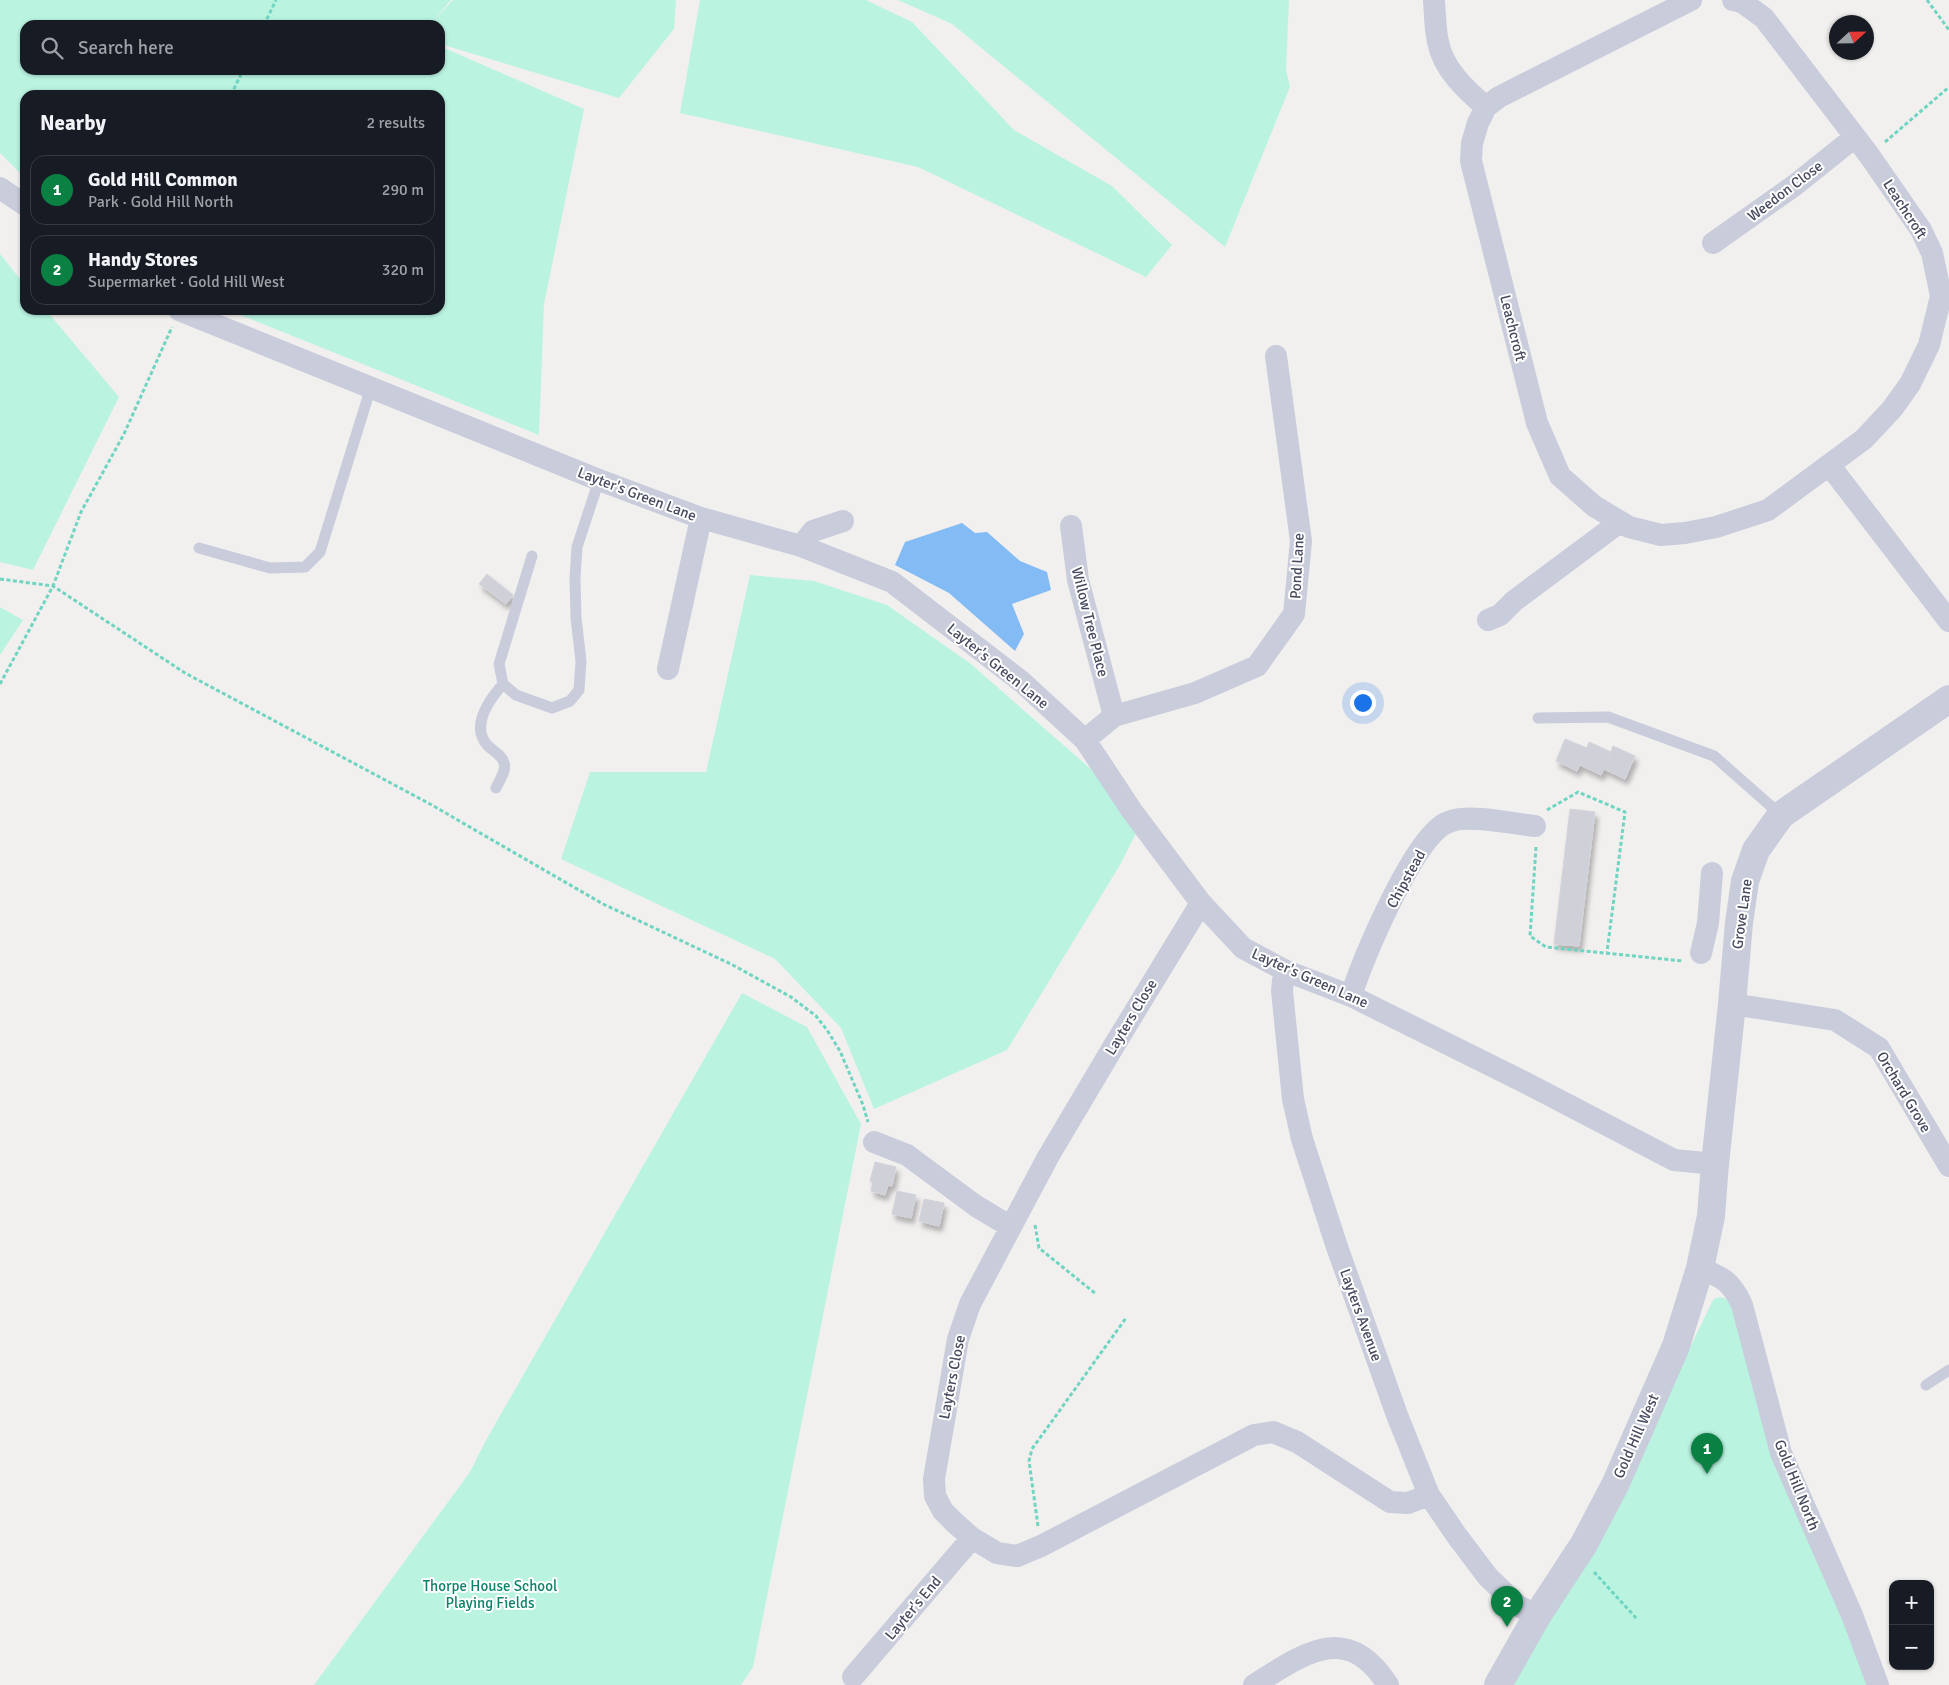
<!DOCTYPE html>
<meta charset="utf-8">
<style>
body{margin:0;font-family:Signika,sans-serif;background:#242831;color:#f1f3f6}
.controls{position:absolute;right:15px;bottom:15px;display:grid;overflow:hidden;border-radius:10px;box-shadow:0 1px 4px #0004}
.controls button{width:45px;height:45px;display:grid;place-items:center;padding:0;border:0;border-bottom:1px solid #363941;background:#171b24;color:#f1f3f6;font:25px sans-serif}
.compass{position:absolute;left:1829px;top:15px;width:45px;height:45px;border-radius:50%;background:#171b24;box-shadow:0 1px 4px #0004;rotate:68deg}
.you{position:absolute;left:1362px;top:702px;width:18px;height:18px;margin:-12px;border:4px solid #fff;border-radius:50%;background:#1a73e8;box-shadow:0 0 0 8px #1a73e833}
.badge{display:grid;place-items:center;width:32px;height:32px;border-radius:50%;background:#0b8043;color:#fff;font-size:16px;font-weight:700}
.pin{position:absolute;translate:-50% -41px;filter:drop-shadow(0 1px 2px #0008)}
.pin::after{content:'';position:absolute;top:26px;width:18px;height:15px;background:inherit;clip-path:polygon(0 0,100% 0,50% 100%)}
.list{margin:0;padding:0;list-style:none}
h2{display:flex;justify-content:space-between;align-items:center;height:65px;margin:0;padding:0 20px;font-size:21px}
h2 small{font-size:16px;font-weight:400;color:#9ea1a6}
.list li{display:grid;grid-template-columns:32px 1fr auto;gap:15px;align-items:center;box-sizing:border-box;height:70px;margin:0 10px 10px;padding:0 10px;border:1px solid #363941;border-radius:15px}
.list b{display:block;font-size:19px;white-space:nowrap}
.list p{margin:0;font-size:16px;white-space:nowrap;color:#9ea1a6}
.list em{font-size:16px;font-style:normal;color:#9ea1a6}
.icon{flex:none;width:28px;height:28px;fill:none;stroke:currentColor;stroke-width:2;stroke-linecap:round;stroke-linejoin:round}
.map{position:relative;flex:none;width:1949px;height:1685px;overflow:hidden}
.search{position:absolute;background:#171b24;box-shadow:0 1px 4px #0004;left:20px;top:20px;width:425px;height:55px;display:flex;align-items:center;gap:12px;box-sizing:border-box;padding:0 18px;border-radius:15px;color:#9ea1a6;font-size:19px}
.panel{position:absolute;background:#171b24;box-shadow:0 1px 4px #0004;left:20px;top:90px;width:425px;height:225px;border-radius:15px}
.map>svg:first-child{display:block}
.green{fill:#baf4e1}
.water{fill:#83bbf5}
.building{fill:#cfd0d8;stroke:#d3d3dc;filter:url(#shadow)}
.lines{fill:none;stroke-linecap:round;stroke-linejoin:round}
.path{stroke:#6fd5c1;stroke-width:3;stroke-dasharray:4 2.5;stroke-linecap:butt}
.service{stroke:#c8ccdb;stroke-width:11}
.minor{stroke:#c8ccdb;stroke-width:22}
.tertiary{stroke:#c8ccdb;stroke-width:28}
.labels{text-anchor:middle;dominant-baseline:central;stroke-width:4;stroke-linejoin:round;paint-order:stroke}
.street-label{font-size:15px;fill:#464b5f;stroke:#fff}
.park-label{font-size:15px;fill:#0e836b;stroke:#fff}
</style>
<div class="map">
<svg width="1949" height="1685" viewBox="0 0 1949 1685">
<defs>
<filter id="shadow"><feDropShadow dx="3" dy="5.5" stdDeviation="2.5" flood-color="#0004"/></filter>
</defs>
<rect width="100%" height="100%" fill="#f2f0ef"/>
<path class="green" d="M0,0h451l-17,20 19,-20h223l-2,29 -55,69 -179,-54v-19h-415v45h415v-24l144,63 -40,195 -5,131 -311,-125h212v-135l5,-71 -5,1v-10h-415v83l-25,-25z
M700,0h166l46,22 102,108 98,56 60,59 -26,32 -228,-110 -238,-54z
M898,0h391l-3,70 4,17 -65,160 -273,-223z
M0,254l25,31v25h21l73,87 -86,173 -33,-8z
M750,575l64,6 73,24 84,59 121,106 44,63 -16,32 -113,185 -133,59 -33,-81 -66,-69 -214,-100 29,-87h116z
M0,607l23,13 -23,35z
M742,993l65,34 54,97 -108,543 -12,18h-427l156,-213 15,-30z
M1719,1297l9,2 142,386h-361l156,-285 46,-96 3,-5z"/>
<path class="water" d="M962,523l13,10 12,-1 33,29 27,11 4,18 -39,14 12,30 -9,17 -66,-58 -54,-28 10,-23z"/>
<path class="building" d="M487,574l26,21 -7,9 -27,-20z
M1565,739l22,9 -10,23 -21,-10z
M1589,742l22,10 -10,23 -21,-10z
M1613,746l22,10 -10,23 -21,-10z
M1570,809l25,3 -16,134 -25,-2z
M875,1162l21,5 -4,19 -4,-1 -3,10 -14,-4 2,-9 -3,-1z
M897,1191l19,4 -5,23 -19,-4z
M924,1199l20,4 -5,23 -20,-5z"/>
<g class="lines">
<path class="path" d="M1927,0l22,30
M264,25l12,-25
M231,95l12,-25
M1885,142l64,-55
M0,579l53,7 132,87 245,131 173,100 128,60 60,33 25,19 11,14 13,21 23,54 5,17
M0,684l53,-98 28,-74 43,-78 48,-107
M1547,810l31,-18 47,20 -18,140
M1536,847l-6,89 16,11 137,14
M1035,1225l4,23 57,46
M1038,1526l-9,-65 3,-12 94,-131
M1594,1572l43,47"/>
<path class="service" d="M199,548l71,20 35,-1 15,-15 51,-165
M532,556l-33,108 4,20 13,11 36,13 18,-7 9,-11 2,-29 -5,-43 -1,-40 2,-31 22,-67
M1538,718l70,-1 106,39 67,59
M496,788c3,-7 11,-18 8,-25 -2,-8 -11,-12 -16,-17 -18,-19 1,-46 15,-62
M1926,1385l23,-15"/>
<path class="minor" d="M1434,0c1,14 1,29 4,42 5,27 28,48 48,65
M1691,0l-192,97 -13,10 -8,16 -6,20 -1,18 66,262 23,53 34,30 35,21 32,8 24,-2 31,-6 52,-17 96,-71 28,-30 18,-25 19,-39 12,-49 -9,-43 -11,-23 -52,-75 -105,-137 -22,-16 -9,-2
M0,188l25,17
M1713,243l82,-58 60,-48
M179,310l420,170 102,38 100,28 91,36 130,100 63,58 47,71 69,92 42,45 41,22 67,26 177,88 146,76 41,4
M1830,466l119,155
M1071,526l7,54 36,136
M801,546l12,-15 30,-10
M1488,620l12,-5 14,-14 106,-79
M668,669l33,-151
M1085,740l29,-24 81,-23 62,-27 37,-52 7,-73 -25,-185
M1201,903l-86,141 -67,113 -78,147 -12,35 -24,140 1,17 8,15 12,12 17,15 25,15 20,3 24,-10 213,-111 19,-3 24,10 93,60 18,1 21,-8
M1701,953l7,-30 4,-50
M1284,970l-2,21 11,108 9,40 35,108 60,168 32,80 28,41 31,41 29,28 20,11
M1351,996c13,-40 58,-146 90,-170 4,-3 10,-5 14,-6 19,-5 59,4 80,6
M1732,1004l103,16 44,28 70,118
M874,1142l33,13 69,51 35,21
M1700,1268c23,10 31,13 42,37l39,148 71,162 26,70
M853,1677l119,-139
M1254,1685c51,-32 93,-64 134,0"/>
<path class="tertiary" d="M1498,1685l39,-69 47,-72 31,-59 61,-139 24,-78 11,-52 4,-52 17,-160 7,-81 6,-42 11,-31 25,-35 168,-116"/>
</g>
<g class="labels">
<g class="street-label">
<text transform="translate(1785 191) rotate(-37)">Weedon Close</text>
<text transform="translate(1905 209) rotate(57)">Leachcroft</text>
<text transform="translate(1513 328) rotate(76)">Leachcroft</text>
<text transform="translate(637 494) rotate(21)">Layter's Green Lane</text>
<text transform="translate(1297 566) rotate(-87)">Pond Lane</text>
<text transform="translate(1090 622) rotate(76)">Willow Tree Place</text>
<text transform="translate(998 666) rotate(39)">Layter's Green Lane</text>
<text transform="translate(1406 879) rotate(-61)">Chipstead</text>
<text transform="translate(1742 914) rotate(-82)">Grove Lane</text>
<text transform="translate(1310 978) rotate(24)">Layter's Green Lane</text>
<text transform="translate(1131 1017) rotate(-59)">Layters Close</text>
<text transform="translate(1904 1092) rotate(59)">Orchard Grove</text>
<text transform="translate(1361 1315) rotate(70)">Layters Avenue</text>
<text transform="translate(952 1377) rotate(-79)">Layters Close</text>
<text transform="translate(1636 1436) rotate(-66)">Gold Hill West</text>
<text transform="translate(1797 1485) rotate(68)">Gold Hill North</text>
<text transform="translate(913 1608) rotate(-50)">Layter's End</text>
</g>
<g class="park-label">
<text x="490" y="1586">Thorpe House School<tspan x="490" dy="17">Playing Fields</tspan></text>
</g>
</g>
</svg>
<div class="controls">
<button>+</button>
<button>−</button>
</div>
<svg class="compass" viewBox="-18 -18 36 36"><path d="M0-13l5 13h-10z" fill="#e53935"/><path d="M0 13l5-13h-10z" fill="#9ea1a6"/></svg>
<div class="you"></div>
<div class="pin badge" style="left:1707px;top:1474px">1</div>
<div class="pin badge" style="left:1507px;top:1627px">2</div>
<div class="search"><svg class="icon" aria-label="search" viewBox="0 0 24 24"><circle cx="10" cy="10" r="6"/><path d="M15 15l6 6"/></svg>Search here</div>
<section class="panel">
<h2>Nearby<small>2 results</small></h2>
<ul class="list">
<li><span class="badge">1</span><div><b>Gold Hill Common</b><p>Park · Gold Hill North</p></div><em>290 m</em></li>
<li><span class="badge">2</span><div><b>Handy Stores</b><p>Supermarket · Gold Hill West</p></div><em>320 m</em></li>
</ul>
</section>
</div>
